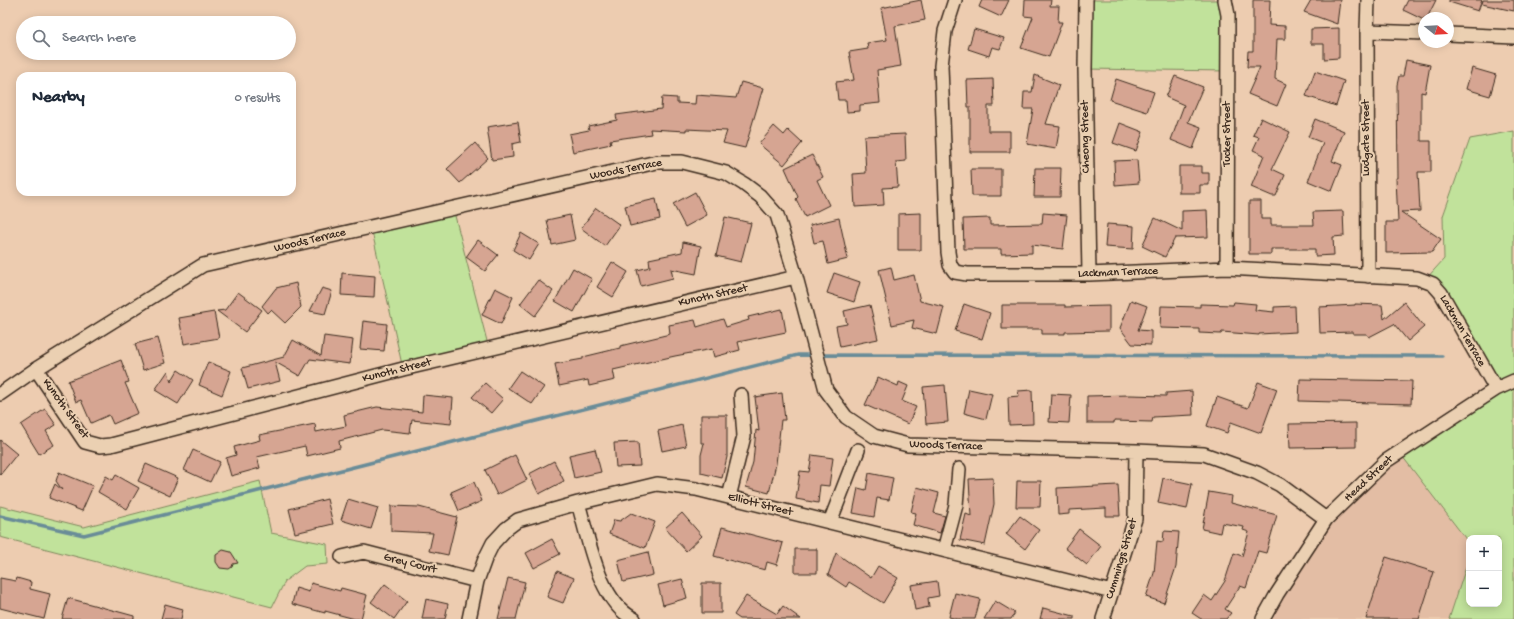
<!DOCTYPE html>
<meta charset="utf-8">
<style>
body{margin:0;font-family:"Gochi Hand",sans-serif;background:#f6f6f7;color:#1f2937}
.controls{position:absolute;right:12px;bottom:12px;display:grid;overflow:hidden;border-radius:8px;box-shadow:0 2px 10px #0003}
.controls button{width:36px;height:36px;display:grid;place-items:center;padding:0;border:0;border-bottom:1px solid #e0e1e3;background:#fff;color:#1f2937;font:20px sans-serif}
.compass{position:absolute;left:1418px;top:12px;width:36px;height:36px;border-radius:50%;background:#fff;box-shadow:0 2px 10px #0003;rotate:108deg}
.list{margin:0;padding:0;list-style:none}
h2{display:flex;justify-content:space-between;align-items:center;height:52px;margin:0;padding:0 16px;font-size:17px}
h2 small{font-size:13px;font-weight:400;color:#747a83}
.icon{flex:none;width:22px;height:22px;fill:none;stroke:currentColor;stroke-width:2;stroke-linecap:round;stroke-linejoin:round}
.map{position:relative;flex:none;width:1514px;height:619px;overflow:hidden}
.search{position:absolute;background:#fff;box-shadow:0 2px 10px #0003;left:16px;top:16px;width:280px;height:44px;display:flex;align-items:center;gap:10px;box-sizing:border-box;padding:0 14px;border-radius:22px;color:#747a83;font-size:15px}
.panel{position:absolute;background:#fff;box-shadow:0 2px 10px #0003;left:16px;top:72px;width:280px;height:124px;border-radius:12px}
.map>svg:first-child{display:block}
.built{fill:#e3bda4}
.green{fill:#c1e29b;stroke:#7e865c}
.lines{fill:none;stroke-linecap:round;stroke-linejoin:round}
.stream{stroke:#698c98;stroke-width:3.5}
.building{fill:#d6a592;stroke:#3b2a1e}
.minor-casing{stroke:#3b2a1e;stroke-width:16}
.minor{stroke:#ebd0b2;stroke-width:13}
.labels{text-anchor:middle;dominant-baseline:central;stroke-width:4;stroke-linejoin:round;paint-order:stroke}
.street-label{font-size:12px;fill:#3b2a1e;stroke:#ebd0b2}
</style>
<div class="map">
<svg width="1514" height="619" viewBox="0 0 1514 619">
<rect width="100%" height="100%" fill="#edccb0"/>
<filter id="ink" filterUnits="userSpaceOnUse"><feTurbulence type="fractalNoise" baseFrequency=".025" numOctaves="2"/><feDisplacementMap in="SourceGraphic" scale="8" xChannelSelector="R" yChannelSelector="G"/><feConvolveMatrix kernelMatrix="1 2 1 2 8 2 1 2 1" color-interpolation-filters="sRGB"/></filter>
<g filter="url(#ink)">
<path class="built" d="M1399,452l70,91v15l-20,61h-186l63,-100z"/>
<path class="green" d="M1086,0h139l3,71 -143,-2z
M1514,131v488h-65l20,-61v46h30v-66h-30v5l-70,-91 97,-63 -71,-109 19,-21 -1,-43 27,-77z
M453,208l36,141 -86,20 -32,-142z
M260,481l11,52 56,11 1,20 -23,2 -20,15 -13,26 -272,-70v-31l84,21z"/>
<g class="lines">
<path class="stream" d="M0,516l84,19 714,-180 644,1"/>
</g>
<path class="building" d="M921,0l4,20 -30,6 6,40 -24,4 3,33 -20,2v6l-13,1 -1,-12h-8l-2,-18 18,-2 -5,-28 19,-3 -1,-6 20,-3 -6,-32z
M982,0h27l-8,17 -22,-10z
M1025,0h26l-1,6h9l-1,16h4l-13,35 -28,-9 12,-31 -9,-1z
M1253,0h17l-1,25 16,1v13h-8l-2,40 11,5 -9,22 -29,-12 12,-27h-13l1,-16h5z
M1311,0h29l-3,24 -33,-12z
M1408,0h28l-9,18h-3v2l-21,-10z
M1449,0h33l-4,11 -29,-9z
M1483,0h31v11l-32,-7z
M1339,28v30l-15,1v-15h-13v-15z
M974,29l30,9 -4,11 -8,-2 -3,9 -21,-7z
M1406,60l24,5 -5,28 -4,-1v49h10v31h-13l2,39 -19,1 40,27 -9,13 -46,1v-31h12l-2,-44h2l-1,-93 2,-9h4z
M1472,68l24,7 -6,21 -24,-7z
M1315,71l29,10 -8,25 -30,-10z
M1035,75l24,10 -13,39 14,2 -4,23 -29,-5 6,-35h-10l1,-17h8z
M1175,76l28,11 -15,35 13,5 -8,22 -22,-9 13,-35 -18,-8z
M993,79l1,27h-6v25h22v21h-40v-45h-2l-1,-27z
M1116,79l38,13 -7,20 -37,-12z
M741,82l22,6 -18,60 -22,-5 4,-12 -41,-2v2l-36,-2 1,5 -41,6 1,4 -38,8 -4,-18 20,-4 -1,-4 29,-6 -1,-5 45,-6 1,-12 15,1v5l18,1 1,-9 40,3z
M1261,118l29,14 -18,37 13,6 -9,21h-4l-21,-9 13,-32 -11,-5 6,-13 -6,-2z
M1315,119l29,12 -12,30 10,4 -10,26 -24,-10 15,-38 -15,-6z
M518,122l3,20 -9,2 1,13 -21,3 -5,-33z
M1120,123l23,9 -7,19 -23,-8z
M774,126l10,9 4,-5 14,13 -18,22 -25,-21z
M905,134l1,27 -10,1 2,25 -15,1 1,17 -29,2 -2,-33 13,-1 -2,-37z
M475,143l13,15 -28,25 -13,-14z
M812,155l11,22 -6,3 12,25 -24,12 -9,-18 2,-2 -13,-29z
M1137,160l2,23 -24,2 -1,-24z
M1179,166h23v7h7v12h-9v8h-21z
M1035,168h26l-1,29h-26z
M971,169h30v27h-29z
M695,192l12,23 -22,12 -12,-23z
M656,199l4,20 -30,7 -5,-20z
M1249,201h12v18h10v6h43l-1,-13 30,-1 1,25 -11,1 1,18 -19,1v-7h-44v5h-22z
M596,208l24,17 -15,21 -24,-18z
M1207,210l1,27 -33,1 -10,19 -23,-11 13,-28 27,13v-20z
M921,213v37h-23v-36z
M1043,213l24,2 -4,34 -31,-4v8l-31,1v-5h-37l-1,-30 27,-1v7l52,-1z
M570,215l5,25 -23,5 -5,-25z
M725,217l26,6 -10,39 -25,-6z
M839,218l9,41 -20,5 -5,-23 -9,2 -4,-18z
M1107,224l27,2 -1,23 -28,-2z
M521,233l18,11 -10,16 -16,-10z
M478,240l20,15 -13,16 -19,-14z
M683,242l18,4 -5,28 -25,-5 2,9 -32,8 -4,-16 13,-3 -1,-8 33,-7z
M612,262l16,10 -15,25 -16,-10z
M891,267l3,13 20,-5 6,26 24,6 -7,27 -25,-6 2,-8 -22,5 -13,-55z
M573,268l19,11 -18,33 -19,-11z
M342,273l33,3 -1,21 -33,-2z
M834,273l26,9 -6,20 -27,-9z
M538,280l15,11 -18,25 -15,-12z
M296,283l5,24 -16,16 -14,-13 -3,3 -6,-7 14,-18z
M322,288l10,3 -7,23 -15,-3z
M495,288l18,9 -12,27 -19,-9z
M238,292l24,18 -17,22 -28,-21 8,-1z
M1131,300l16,6 -9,24 13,1v14l-19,-1 -12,-16z
M1234,302l22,2 -1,6 19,2v-5l21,-1 1,26 -37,2v1l-37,-3 -1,2 -22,-1v-4l-39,-1 1,-22 39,1v-3l33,1z
M1404,302l20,25 -16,14 -14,-17 -25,13 -2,-3h-14v-2l-33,1 -1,-26 36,-2v-1l27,1 2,14z
M964,304l26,9 -8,26 -27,-8z
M870,305l8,34 -38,8 -4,-21 11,-2 -3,-13z
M1002,305h63v2l44,-1v25l-44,1v2h-23v-5h-40z
M782,309l4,23 -48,10 2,8 -26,7 -2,-8 -37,7 -62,14 2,10 -26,6 -1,-6 -29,6 -4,-22 28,-5v-2l37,-9v-2l50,-12 -1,-9 26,-5 2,7 26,-8 3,8 23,-7 -1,-3z
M214,312l5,26 -35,6 -5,-26z
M363,321l24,3 -3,27 -24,-2z
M324,336l29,4 -3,24 -40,-5 -10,17 -25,-14 5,19 -32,8 -6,-21 42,-11 9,-17 28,16z
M158,338l7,25 -22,7 -8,-26z
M121,360l8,22 -4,1 13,30 -25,11 -4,-9 -18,8 -10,-23 -5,2 -8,-21z
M208,362l23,9 -9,24 -23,-10z
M178,370l15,10 -15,24 -23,-14 13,-19 3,11z
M520,371l24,16 -12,17 -24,-16z
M878,377l20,9 1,-4 9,4 -6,15 14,6 -8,17 -43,-19z
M1300,379l112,2 -1,23 -112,-3z
M1258,382l19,7 -16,44 -30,-11 -4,11 -20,-7 10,-29 31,11z
M485,383l18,16 -12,14 -19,-16z
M945,385l3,37 -22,2 -3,-37z
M969,389l23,5 -6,25 -22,-6z
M1032,390l1,34 -24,1 -1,-28 11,-1 -1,-5z
M1192,391l1,24 -40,2 -1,5 -38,-1v2h-27v-27l43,-1 36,1v-3z
M782,393l3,27h-4l-5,44 -7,29 -23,-6 7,-25 3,-32 3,1 -4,-34z
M1051,394l20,1 -2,28 -20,-1z
M423,395l30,3 -2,26 -39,-4 -2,13 -28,-3 -43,11 1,7 -33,8 -2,-10 -48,11 3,11 -29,8 -5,-18 10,-3 -2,-8 26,-7 -1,-5 56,-11 1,8 30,-6 -2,-11 33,-8 45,5z
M45,409l11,16 -10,6 8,14 -15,9 -18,-29z
M701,415h26v42l-5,21 -21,-5v-18l3,-12h-3z
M1356,423v24l-66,1 -1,-24z
M682,425l4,21 -24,5 -4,-20z
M0,440l17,14 -17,21z
M638,442l2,24 -24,1 -2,-24z
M595,449l6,23 -27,6 -5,-23z
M193,450l27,12 -10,20 -26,-12z
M515,455l12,25 -30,15 -12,-25z
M812,455l21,3 -4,28 -9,-1 -2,18 -22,-4 4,-28 9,1z
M554,461l10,20 -25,13 -10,-20z
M146,464l32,14 -8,18 -32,-15z
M59,472l34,14 -11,25 -33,-13 6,-14 7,6 -6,-9z
M869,473l24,5 -4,22 -12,-2 -3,19 -21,-4 5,-25 8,2z
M116,475l23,13 -12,21 -29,-17 8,-16 7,4z
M993,478l1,26 -9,41 -25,-5 6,-26 5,2 -2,-37z
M1163,478l29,6 -5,25 -29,-6z
M1017,481h24l-1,26h-24z
M474,482l8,19 -23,10 -8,-19z
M1118,485l2,31h-14v-8l-37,2v4l-11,1 -1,-27z
M917,487l22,6 -5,20 11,3 -5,17 -27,-8 3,-12 -5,-1z
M1209,492l23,4 -1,7 46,12 -11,38 -8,-2 -12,37 -6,-2 -15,23 6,4 -5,6h-25l-9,-6 12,-18 8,6 13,-20 9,-28 8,3 7,-24 -6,-2 1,-3 -22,-4 -2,10 -18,-4z
M327,499l6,25 -38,9 -6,-24z
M348,499l30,9 -7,21 -30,-9z
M391,506l28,1 38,10 -9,38 -19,-4 4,-18 -42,-2z
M631,513l24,9 -10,26 -36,-14 5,-14 6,1z
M682,513l20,23 -16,15 -21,-23z
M1020,516l19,14 -14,19 -19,-15z
M722,527l61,16 -6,22 -10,-3 -2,8 -51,-14z
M1079,529l22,17 -14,19 -22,-17z
M1164,531l15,1 -3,35 -12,36 -18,-6 8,-24 3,-32 6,1z
M552,539l8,15 -26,14 -8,-15z
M795,549h22v24h-22z
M223,550l8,2 7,11 -5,1 -1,3 -3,2 -9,-1 -4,-6v-7z
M648,552l5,23 -30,7 -5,-22z
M836,553l35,25 7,-12 20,12 -15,25 -34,-21 -3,5 -18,-12z
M1386,557l48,15 -15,47h-53z
M557,571l17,7 -11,25 -16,-6z
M0,578l16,3 1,-3 14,4 -1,7 20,5 -6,25 -44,-11z
M508,578l17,4 -9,37h-18z
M682,579l5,19 -24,7 -5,-20z
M937,581l2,15 -11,2 1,9 -14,3 -4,-25z
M311,583l29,8 1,-3 26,7 -6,24h-6l-30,-8v2l-33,-9 4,-16 13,4z
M702,583h19v30h-19z
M385,584l22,17 -13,18 -23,-17z
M955,593l25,6 -5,20h-17l-9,-2z
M746,596l31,18 6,-8 18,13h-61l-6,-4z
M68,598l66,18v3h-72z
M426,599l22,5 -3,15h-23z
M995,601l20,12 -4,6h-27z
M165,604l18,5 -2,10h-20z
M1043,608l31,8v3h-34z"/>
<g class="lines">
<g class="minor-casing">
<path id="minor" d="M955,0l-10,31 -4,35 7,186 2,13 5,7 12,2h122l138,-6 190,10 16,6 8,9 55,96
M1086,0l-1,69 4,205
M1225,0l3,15 -1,253
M1367,31l57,2
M1448,34l66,3
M1368,276l-1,-245 1,-31
M36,369l49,73 15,4 11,-1 292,-76 393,-92
M0,394l36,-25 167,-104 454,-103h25l44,11 18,11 16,12 17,19 19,62 30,113 20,27 28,19 34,9 228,6 68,3 53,19 23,12 46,34
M729,497l15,-61 -3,-41
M578,503c11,36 20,98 56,116
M830,522l28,-72
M944,550l12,-45 3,-36
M342,557l22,-5 113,29
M469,619l8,-38 8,-22 8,-16 13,-14 12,-9 60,-17 79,-19 39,5 416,103
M1103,619l32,-100 1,-68
M1263,619l14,-25 49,-75 60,-58 110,-72 18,-8"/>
</g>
<use href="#minor" class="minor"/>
</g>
</g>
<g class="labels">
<g class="street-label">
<text transform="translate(1228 134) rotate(-90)">Tucker Street</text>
<text transform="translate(1086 137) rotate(-91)">Cheong Street</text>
<text transform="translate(1367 138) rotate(-90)">Ludgate Street</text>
<text transform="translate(626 170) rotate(-11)">Woods Terrace</text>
<text transform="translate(310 241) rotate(-13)">Woods Terrace</text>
<text transform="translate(1118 273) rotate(-2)">Lackman Terrace</text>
<text transform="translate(713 296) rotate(-13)">Kunoth Street</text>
<text transform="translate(1462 331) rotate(60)">Lackman Terrace</text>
<text transform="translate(397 371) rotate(-14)">Kunoth Street</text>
<text transform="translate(65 409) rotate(54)">Kunoth Street</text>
<text transform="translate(946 446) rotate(2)">Woods Terrace</text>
<text transform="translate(1369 479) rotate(-43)">Head Street</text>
<text transform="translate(760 505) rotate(14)">Elliott Street</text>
<text transform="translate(1122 559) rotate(-73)">Cummings Street</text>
<text transform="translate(410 564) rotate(14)">Grey Court</text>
</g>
</g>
</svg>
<div class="controls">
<button>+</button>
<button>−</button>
</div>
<svg class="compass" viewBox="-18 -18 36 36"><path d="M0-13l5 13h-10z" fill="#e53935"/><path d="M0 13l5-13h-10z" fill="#747a83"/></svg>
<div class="search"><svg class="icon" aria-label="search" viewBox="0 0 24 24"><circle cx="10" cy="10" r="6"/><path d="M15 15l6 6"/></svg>Search here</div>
<section class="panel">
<h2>Nearby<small>0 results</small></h2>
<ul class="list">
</ul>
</section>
</div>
